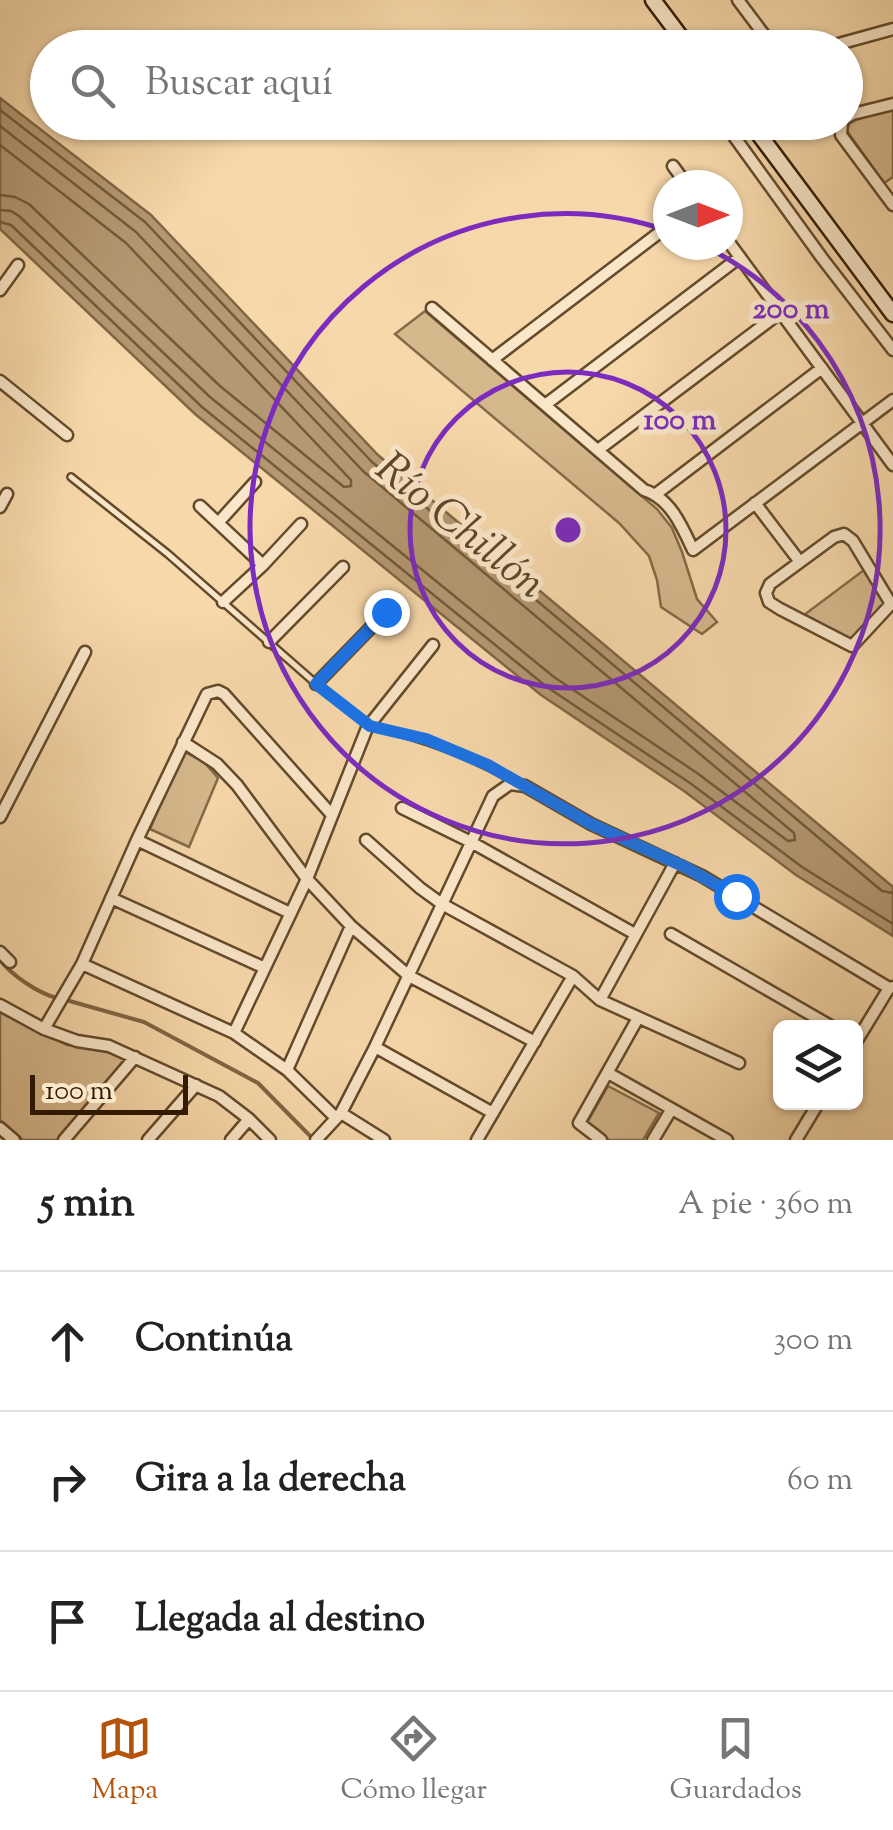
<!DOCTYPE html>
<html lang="es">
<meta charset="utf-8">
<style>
body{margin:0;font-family:"Sorts Mill Goudy",serif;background:#f2f2f2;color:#222}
.controls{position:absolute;right:30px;bottom:30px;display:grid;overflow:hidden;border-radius:15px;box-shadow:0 2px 8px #0004}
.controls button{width:90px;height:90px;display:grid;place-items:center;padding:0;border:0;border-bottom:2px solid #e0e0e0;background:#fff;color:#222;font:50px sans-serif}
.compass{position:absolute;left:653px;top:170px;width:90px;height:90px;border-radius:50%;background:#fff;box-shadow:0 2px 8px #0004;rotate:90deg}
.scale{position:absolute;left:30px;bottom:25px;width:158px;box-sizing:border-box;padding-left:10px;border:5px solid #321b01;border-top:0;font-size:28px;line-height:35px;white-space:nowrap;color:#321b01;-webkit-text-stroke:8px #fae6c8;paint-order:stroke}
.stop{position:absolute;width:30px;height:30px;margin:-22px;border:8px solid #1a73e8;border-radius:50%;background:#fff}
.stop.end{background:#1a73e8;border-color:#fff;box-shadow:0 2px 10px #0008}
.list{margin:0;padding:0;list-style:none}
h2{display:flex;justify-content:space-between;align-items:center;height:130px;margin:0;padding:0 40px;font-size:42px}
h2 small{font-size:32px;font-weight:400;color:#767676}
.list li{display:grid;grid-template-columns:65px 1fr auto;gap:30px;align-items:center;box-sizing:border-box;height:140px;padding:0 40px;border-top:2px solid #e0e0e0}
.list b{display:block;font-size:38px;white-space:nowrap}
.list em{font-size:32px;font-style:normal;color:#767676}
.icon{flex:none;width:55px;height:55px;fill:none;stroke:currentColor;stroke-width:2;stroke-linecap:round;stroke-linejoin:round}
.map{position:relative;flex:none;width:893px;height:1140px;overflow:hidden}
.search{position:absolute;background:#fff;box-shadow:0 2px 8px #0004;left:30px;right:30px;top:30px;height:110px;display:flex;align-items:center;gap:25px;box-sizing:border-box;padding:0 35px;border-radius:55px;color:#767676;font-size:38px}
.sheet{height:550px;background:#fff}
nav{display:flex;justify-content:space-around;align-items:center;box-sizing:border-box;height:140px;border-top:2px solid #e0e0e0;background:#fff;font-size:28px;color:#767676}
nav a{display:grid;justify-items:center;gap:5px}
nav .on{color:#b45309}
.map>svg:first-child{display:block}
.green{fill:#d6b88d;stroke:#846a47;stroke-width:2.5}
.water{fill:#b49871;stroke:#806644;stroke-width:2.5}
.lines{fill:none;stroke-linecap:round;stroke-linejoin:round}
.shore{stroke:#735a39;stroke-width:2.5}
.stream{stroke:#806644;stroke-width:4}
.lane-casing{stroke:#634a2b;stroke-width:10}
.street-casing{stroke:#634a2b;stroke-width:15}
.secondary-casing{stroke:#321b01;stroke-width:19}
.lane{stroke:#fae6c8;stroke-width:5}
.street{stroke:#fae6c8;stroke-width:10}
.secondary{stroke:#fae6c8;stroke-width:14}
.route{stroke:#1a73e8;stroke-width:12}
.ring{fill:none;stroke:#7b2cbf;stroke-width:5}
.labels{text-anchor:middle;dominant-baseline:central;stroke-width:10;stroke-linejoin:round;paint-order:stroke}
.water-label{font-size:45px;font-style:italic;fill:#604728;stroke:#fae6c8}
.centre{fill:#7b2cbf;stroke:#fae6c8;stroke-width:5}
.ring-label{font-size:30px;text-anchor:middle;font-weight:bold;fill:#7b2cbf;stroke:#fae6c8;stroke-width:10;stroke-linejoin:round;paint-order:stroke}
</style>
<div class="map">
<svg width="893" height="1140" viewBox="0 0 893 1140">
<rect width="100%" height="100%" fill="#f7d8aa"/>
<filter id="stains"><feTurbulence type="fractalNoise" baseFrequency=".002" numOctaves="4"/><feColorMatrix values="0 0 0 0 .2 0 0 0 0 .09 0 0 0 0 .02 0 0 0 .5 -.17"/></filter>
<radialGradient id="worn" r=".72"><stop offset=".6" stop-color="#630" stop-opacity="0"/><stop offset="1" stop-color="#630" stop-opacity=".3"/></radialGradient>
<path class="green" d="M893,110v67l-9,6 -37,-52 2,-8 7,-4z
M425,311l232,198 15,19 10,24 15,47 20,23 -15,12 -41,-27 -4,-27 -8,-24 -30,-33 -224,-189z
M864,570l21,33 -34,36 -47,-24z
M183,751l21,11 14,16 -29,69 -39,-18z
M0,1012l67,33 37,5 23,9 -68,81h-36l-23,-20z
M608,1086l51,27 -16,27h-34l-22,-17z"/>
<path class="water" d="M0,98l151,117 227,240 515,432v49l-97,-61 -112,-84 -143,-96 -346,-281 -195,-185z"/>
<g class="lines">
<path class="shore" d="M0,110l145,112 227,240 510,429 11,2
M0,126l136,106 227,239 431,362 1,7 -7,1 -91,-68 -143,-96 -139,-113 -205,-167 -191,-181 -8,-5 -11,-1
M0,145l126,98 225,237v6l-7,1 -124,-101 -191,-182 -14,-7 -15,-2
M0,222l11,3 191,182 345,280 143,96 112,84 91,57"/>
<path class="stream" d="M0,960c12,15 37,33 57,38
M66,1000l78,22 114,61 56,57"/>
<g class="lane-casing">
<path id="lane" d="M71,477l97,77 145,127 50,40 7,4c54,14 99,29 148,58"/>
</g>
<g class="street-casing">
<path id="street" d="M738,0l36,48
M824,48l69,-19
M846,118l7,-4 40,-10
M842,122l-1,13 52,70
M728,128l94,130 71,92
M673,166l14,19
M728,241l165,224
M0,290l18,-25
M432,308l212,182c26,8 38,36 49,60l200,-150
M492,360l176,-134
M0,381l67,54
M545,405l195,-148
M598,450l183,-138
M656,494l166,-126
M755,503l45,59
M200,506l63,59
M0,507l7,-13
M218,523l37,-41
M844,534l9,7 38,63 -39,42 -72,-37 -11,-7 -3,-9 4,-9 64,-47z
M223,602l40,-37 38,-41
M269,642l74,-75
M316,684l70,-72
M183,742l34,22 20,21 70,94 44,47 58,50 126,66
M402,808l69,34 164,92
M0,817l85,-165
M137,840l153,73
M366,840l54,48 22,16 131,72 27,24 139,63
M111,898l154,70
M671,934l163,94
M0,952l10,10
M82,964l152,69 53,37 49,48
M600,1000l75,-137
M0,1005l44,24 33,12 32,5 110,50 30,23 21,21
M44,1029l38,-65 55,-124 70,-146 11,-3 6,3 108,121
M234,1033l73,-154 60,-151 66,-83
M856,1042l33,-54
M375,1047l118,66
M287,1070l64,-144
M608,1073l119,67
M341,1113l43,27
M0,1128l14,12
M64,1140l71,-83
M148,1140l48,-55
M231,1140l18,-21
M316,1140l25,-27 34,-66 118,-251 17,-12 15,2 66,38 111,52 187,112 4,-1
M477,1140l96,-164
M601,1140l-22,-17 59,-105
M653,1140l18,-30
M796,1140l23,-38"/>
</g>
<g class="secondary-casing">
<path id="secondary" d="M653,0l36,48
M750,122l143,192"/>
</g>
<use href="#lane" class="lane"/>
<use href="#street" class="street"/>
<use href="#secondary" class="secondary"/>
</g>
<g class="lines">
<path class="route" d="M386,612l-70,72 54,42 56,13 62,26 103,59 94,43 51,29"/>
</g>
<g class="ring">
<circle cx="568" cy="530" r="158"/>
<path d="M704 246A315 315 0 1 1 668 231"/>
</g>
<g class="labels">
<g class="water-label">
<text transform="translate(459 528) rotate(39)">Río Chillón</text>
</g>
</g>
<circle cx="568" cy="530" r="15" class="centre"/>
<g class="ring-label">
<text x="791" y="318">200 m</text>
<text x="680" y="429">100 m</text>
</g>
<rect width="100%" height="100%" filter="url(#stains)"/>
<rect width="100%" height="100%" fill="url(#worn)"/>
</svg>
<div class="controls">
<button><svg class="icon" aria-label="layers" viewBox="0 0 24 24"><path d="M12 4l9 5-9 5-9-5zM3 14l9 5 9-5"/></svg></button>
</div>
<svg class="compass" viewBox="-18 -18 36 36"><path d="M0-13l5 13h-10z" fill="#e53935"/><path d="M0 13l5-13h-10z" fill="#767676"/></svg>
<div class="scale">100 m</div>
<div class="stop" style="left:736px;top:896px"></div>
<div class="stop end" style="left:386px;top:612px"></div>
<div class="search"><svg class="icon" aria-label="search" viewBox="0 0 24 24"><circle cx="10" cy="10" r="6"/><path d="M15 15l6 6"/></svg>Buscar aquí</div>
</div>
<section class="sheet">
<h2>5 min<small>A pie · 360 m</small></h2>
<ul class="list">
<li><svg class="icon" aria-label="ahead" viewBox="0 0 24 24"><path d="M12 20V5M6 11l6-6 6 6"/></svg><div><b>Continúa</b></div><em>300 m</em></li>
<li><svg class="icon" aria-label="right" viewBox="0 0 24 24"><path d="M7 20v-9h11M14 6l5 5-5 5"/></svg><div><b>Gira a la derecha</b></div><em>60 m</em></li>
<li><svg class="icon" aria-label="arrive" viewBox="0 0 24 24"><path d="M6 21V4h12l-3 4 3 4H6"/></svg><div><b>Llegada al destino</b></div></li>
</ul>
</section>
<nav>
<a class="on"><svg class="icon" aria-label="map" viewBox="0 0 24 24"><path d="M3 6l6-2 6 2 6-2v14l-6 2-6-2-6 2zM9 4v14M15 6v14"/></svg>Mapa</a>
<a><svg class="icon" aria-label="directions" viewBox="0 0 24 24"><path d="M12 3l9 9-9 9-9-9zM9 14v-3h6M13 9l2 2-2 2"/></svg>Cómo llegar</a>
<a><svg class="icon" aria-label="saved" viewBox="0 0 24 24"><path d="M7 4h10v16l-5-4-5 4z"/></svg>Guardados</a>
</nav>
